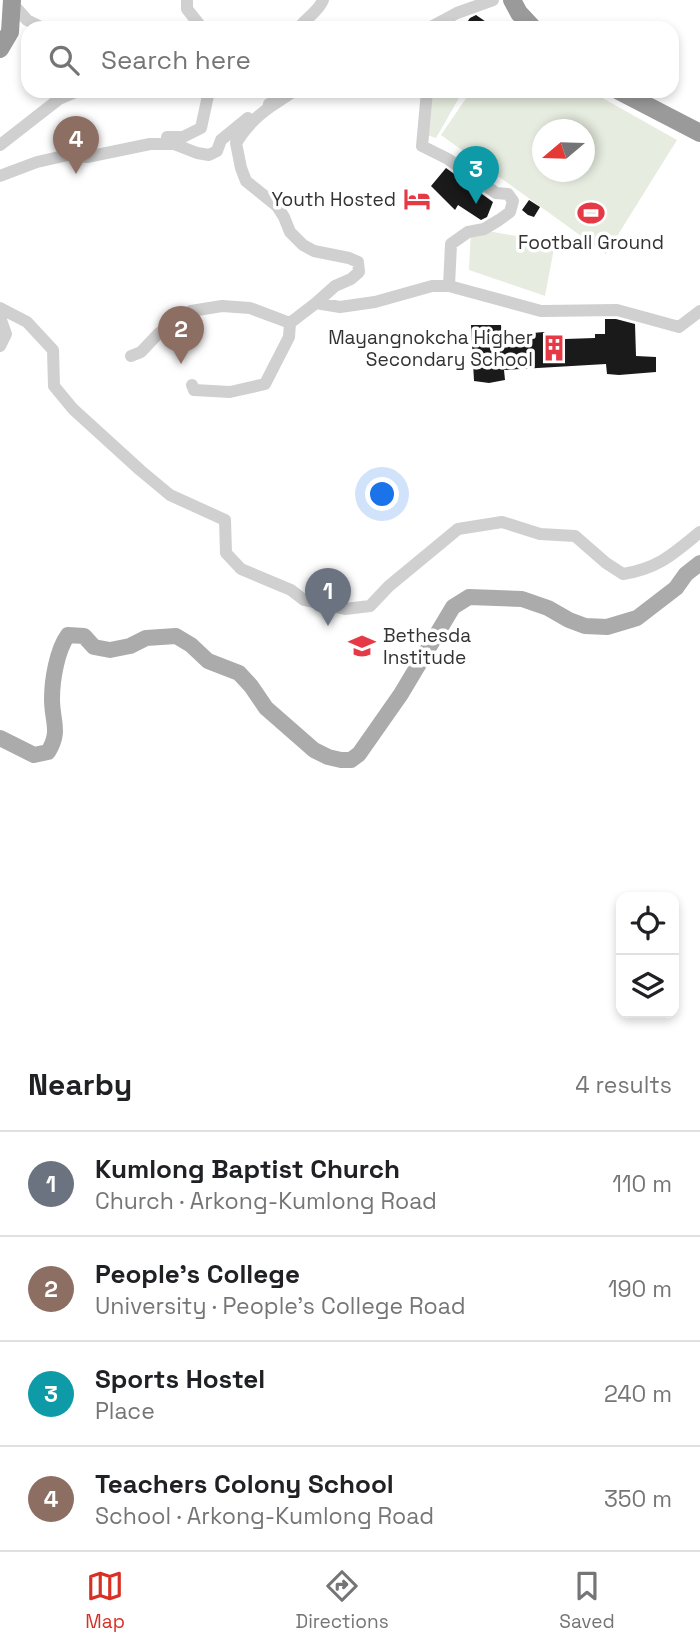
<!DOCTYPE html>
<meta charset="utf-8">
<style>
body{margin:0;font-family:"Space Grotesk",sans-serif;background:#f6f6f6;color:#202124}
.controls{position:absolute;right:21px;bottom:21px;display:grid;overflow:hidden;border-radius:14px;box-shadow:0 4px 10px #0003}
.controls button{width:63px;height:63px;display:grid;place-items:center;padding:0;border:0;border-bottom:2px solid #e0e0e0;background:#fff;color:#202124;font:35px sans-serif}
.compass{position:absolute;left:532px;top:119px;width:63px;height:63px;border-radius:50%;background:#fff;box-shadow:0 4px 10px #0003;rotate:251deg}
.you{position:absolute;left:383px;top:495px;width:24px;height:24px;margin:-18px;border:5px solid #fff;border-radius:50%;background:#1a73e8;box-shadow:0 0 0 10px #1a73e833}
.badge{display:grid;place-items:center;width:46px;height:46px;border-radius:50%;background:#d93025;color:#fff;font-size:23px;font-weight:700}
.pin{position:absolute;translate:-50% -58px;filter:drop-shadow(0 2px 4px #0008)}
.pin::after{content:'';position:absolute;top:37px;width:24px;height:21px;background:inherit;clip-path:polygon(0 0,100% 0,50% 100%)}
.list{margin:0;padding:0;list-style:none}
h2{display:flex;justify-content:space-between;align-items:center;height:91px;margin:0;padding:0 28px;font-size:30px}
h2 small{font-size:23px;font-weight:400;color:#757577}
.list li{display:grid;grid-template-columns:46px 1fr auto;gap:21px;align-items:center;box-sizing:border-box;height:105px;padding:0 28px;border-top:2px solid #e0e0e0}
.list b{display:block;font-size:26px;white-space:nowrap}
.list p{margin:0;font-size:23px;white-space:nowrap;color:#757577}
.list em{font-size:23px;font-style:normal;color:#757577}
.icon{flex:none;width:38px;height:38px;fill:none;stroke:currentColor;stroke-width:2;stroke-linecap:round;stroke-linejoin:round}
.map{position:relative;flex:none;width:700px;height:1039px;overflow:hidden}
.search{position:absolute;background:#fff;box-shadow:0 4px 10px #0003;left:21px;right:21px;top:21px;height:77px;display:flex;align-items:center;gap:18px;box-sizing:border-box;padding:0 24px;border-radius:21px;color:#757577;font-size:26px}
.sheet{height:511px;background:#fff}
nav{display:flex;justify-content:space-around;align-items:center;box-sizing:border-box;height:98px;border-top:2px solid #e0e0e0;background:#fff;font-size:19px;color:#757577}
nav a{display:grid;justify-items:center;gap:4px}
nav .on{color:#d93025}
.map>svg:first-child{display:block}
.green{fill:#e6ecdf;fill-rule:evenodd}
.building{fill:#1a1a1a}
.lines{fill:none;stroke-linecap:round;stroke-linejoin:round}
.minor{stroke:#d0d0d0;stroke-width:12}
.major{stroke:#ababab;stroke-width:16}
.highway{stroke:#9a9a9a;stroke-width:18}
.labels{text-anchor:middle;dominant-baseline:central;stroke-width:7;stroke-linejoin:round;paint-order:stroke}
.poi-label{font-size:19px;fill:#333;stroke:#fff;text-anchor:end}
</style>
<div class="map">
<svg width="700" height="1039" viewBox="0 0 700 1039">
<rect width="100%" height="100%" fill="#fff"/>
<path class="green" d="M432,91h19l8,7 -23,40 -9,-3z
M471,91h119l87,49 -71,114 -165,-119zM542,130h42v42h-42z
M471,228l84,15 -10,53 -76,-26z"/>
<path class="building" d="M476,15l19,13h-32l7,-10z
M446,168l47,34 -6,15 -6,3 -23,-15 -3,5 -24,-24z
M529,200l11,7 -6,10 -6,-2 -6,-5z
M605,319h11l19,5 1,32 20,1v15l-37,3 -12,-1 -1,-10 -102,6 1,10 -16,3 -15,-2 -3,-56h30l1,13 20,1 -1,-5 23,-2 3,6 15,-3 3,4 30,-1v-4h10z"/>
<g class="lines">
<path class="minor" d="M187,0v9l15,19
M9,2l3,1 15,17 16,8
M299,28c7,-10 20,-17 24,-28
M429,28l28,-15 36,-13
M427,91l-5,55 26,13 48,34 12,1 5,7 -3,11 -11,8 -15,9 -16,3 -17,12 -2,42
M276,103c-17,11 -29,22 -40,40l5,25 5,13 31,25 7,11 6,15 13,13 11,6 35,7 9,4 1,10 -8,7 -16,7 -19,17
M269,104l7,-1 18,-12
M167,137h16l18,-9 8,-37
M0,145l59,-46 19,-8
M69,155l18,2 63,-13h24l23,9 12,2 8,-4 4,-11 27,-22
M0,176l37,-14 40,-9
M0,308l27,14 26,28 1,36 19,23 67,61 30,25 55,25 1,33 15,16 50,21 13,10 41,9 25,-3 19,-20 69,-57 44,-7 38,12 35,2 31,27 17,11c36,-6 50,-20 77,-42
M290,323l26,-20 24,4 35,-5 57,-16h17l92,25 76,-1 62,17 21,-16
M0,346l6,-12 -5,-14 1,-10
M131,356l10,-4 17,-18 33,-23 31,-5 28,2 40,15
M192,385l2,5 36,2 35,-8 24,-47 1,-14"/>
<path class="major" d="M0,738l34,17 14,-3c13,-21 4,-30 4,-53 0,-19 5,-49 16,-64l16,1 10,11 16,3 20,-4 16,-8 30,-2 15,9 17,16 31,12 12,13 15,22 48,42 14,7 13,3h10l8,-6 42,-60 52,-87 16,-10 53,2 26,9 21,12 16,6 22,1 30,-9 39,-30 10,-14 14,-11"/>
<path class="highway" d="M512,0l7,13 14,15
M0,49l10,-17 2,-32
M619,91l81,42"/>
</g>
<defs>
<g id="hotel-bare" transform="scale(2.1)"><path d="M-6-4.5h1.5V1H6V5H4.5V3h-9V5H-6ZM-4 0a1.8 1.8 0 1 1 3.6 0ZM.5 0V-2.5h3Q6-2.5 6 0Z" fill="#e63946" stroke="#fff" stroke-width="2.5" paint-order="stroke"/></g>
<g id="stadium-bare" transform="scale(2.1)"><path d="M0-5a6.5 5 0 1 0 0 10a6.5 5 0 1 0 0-10ZM-3.5-1.8h7v3.6h-7Z" fill="#e63946" stroke="#fff" stroke-width="2.5" paint-order="stroke"/></g>
<g id="building-bare" transform="scale(2.1)"><path d="M-4-6H4V6H1V3H-1V6H-4ZM-2.5-4.3h1.7v1.8h-1.7ZM.8-4.3h1.7v1.8H.8ZM-2.5-1h1.7V.8h-1.7ZM.8-1h1.7V.8H.8Z" fill="#e63946" stroke="#fff" stroke-width="2.5" paint-order="stroke"/></g>
<g id="school-bare" transform="scale(2.1)"><path d="M0-5L7-2L0 1L-7-2ZM-4 1L0 2.5L4 1V4Q0 6-4 4Z" fill="#e63946" stroke="#fff" stroke-width="2.5" paint-order="stroke"/></g>
</defs>
<g fill-rule="evenodd">
<use href="#hotel-bare" x="417" y="199"/>
<use href="#stadium-bare" x="591" y="213"/>
<use href="#building-bare" x="554" y="348"/>
<use href="#school-bare" x="362" y="646"/>
</g>
<g class="labels">
<g class="poi-label">
<text x="396" y="199">Youth Hosted</text>
<text x="591" y="242" text-anchor="middle">Football Ground</text>
<text x="533" y="337">Mayangnokcha Higher<tspan x="533" dy="22">Secondary School</tspan></text>
<text x="383" y="635" text-anchor="start">Bethesda<tspan x="383" dy="22">Institude</tspan></text>
</g>
</g>
</svg>
<div class="controls">
<button><svg class="icon" aria-label="locate" viewBox="0 0 24 24"><circle cx="12" cy="12" r="6"/><path d="M12 2v4M12 18v4M2 12h4M18 12h4"/></svg></button>
<button><svg class="icon" aria-label="layers" viewBox="0 0 24 24"><path d="M12 4l9 5-9 5-9-5zM3 14l9 5 9-5"/></svg></button>
</div>
<svg class="compass" viewBox="-18 -18 36 36"><path d="M0-13l5 13h-10z" fill="#e53935"/><path d="M0 13l5-13h-10z" fill="#757577"/></svg>
<div class="you"></div>
<div class="pin badge" style="left:328px;top:626px;background:#6b7280">1</div>
<div class="pin badge" style="left:181px;top:364px;background:#8d6e63">2</div>
<div class="pin badge" style="left:476px;top:204px;background:#0f9aa8">3</div>
<div class="pin badge" style="left:76px;top:174px;background:#8d6e63">4</div>
<div class="search"><svg class="icon" aria-label="search" viewBox="0 0 24 24"><circle cx="10" cy="10" r="6"/><path d="M15 15l6 6"/></svg>Search here</div>
</div>
<section class="sheet">
<h2>Nearby<small>4 results</small></h2>
<ul class="list">
<li><span class="badge" style="background:#6b7280">1</span><div><b>Kumlong Baptist Church</b><p>Church · Arkong-Kumlong Road</p></div><em>110 m</em></li>
<li><span class="badge" style="background:#8d6e63">2</span><div><b>People's College</b><p>University · People's College Road</p></div><em>190 m</em></li>
<li><span class="badge" style="background:#0f9aa8">3</span><div><b>Sports Hostel</b><p>Place</p></div><em>240 m</em></li>
<li><span class="badge" style="background:#8d6e63">4</span><div><b>Teachers Colony School</b><p>School · Arkong-Kumlong Road</p></div><em>350 m</em></li>
</ul>
</section>
<nav>
<a class="on"><svg class="icon" aria-label="map" viewBox="0 0 24 24"><path d="M3 6l6-2 6 2 6-2v14l-6 2-6-2-6 2zM9 4v14M15 6v14"/></svg>Map</a>
<a><svg class="icon" aria-label="directions" viewBox="0 0 24 24"><path d="M12 3l9 9-9 9-9-9zM9 14v-3h6M13 9l2 2-2 2"/></svg>Directions</a>
<a><svg class="icon" aria-label="saved" viewBox="0 0 24 24"><path d="M7 4h10v16l-5-4-5 4z"/></svg>Saved</a>
</nav>
